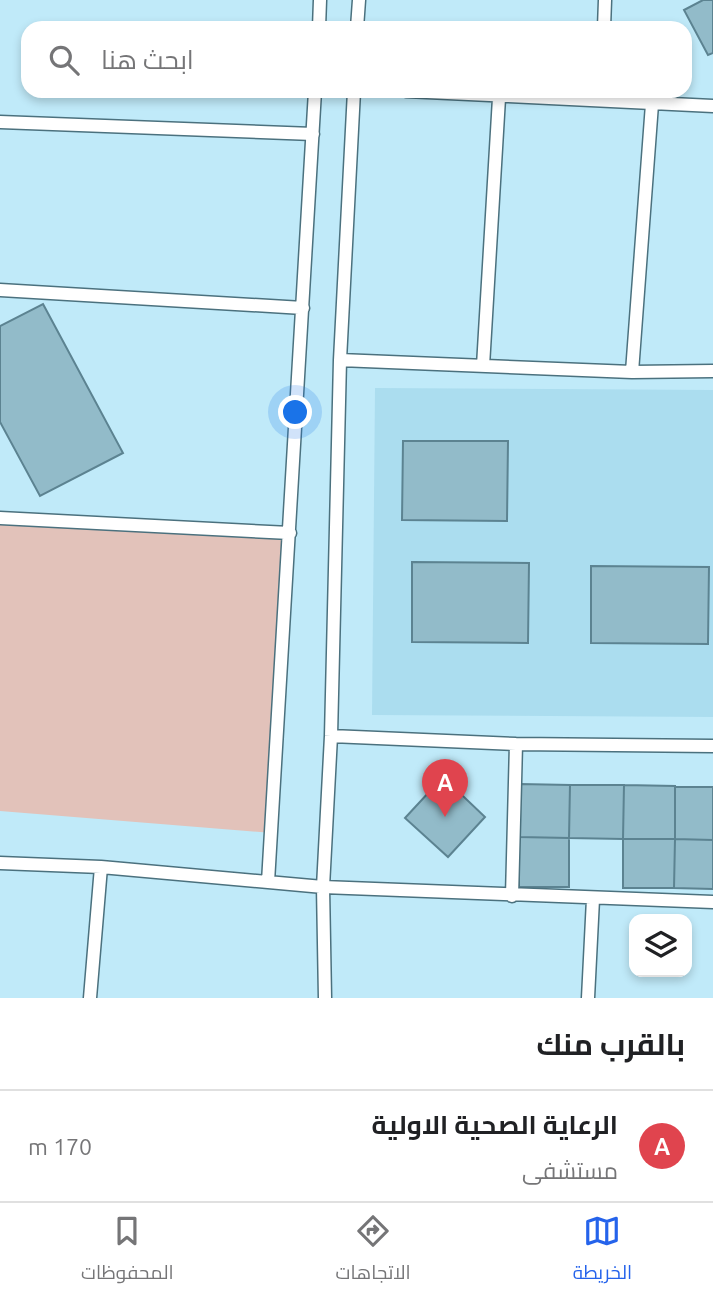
<!DOCTYPE html>
<html lang="ar">
<meta charset="utf-8">
<style>
body{margin:0;font-family:Ubuntu,Cairo,sans-serif;background:#f6f6f6;color:#202124;direction:rtl}
.controls{position:absolute;right:21px;bottom:21px;display:grid;overflow:hidden;border-radius:14px;box-shadow:0 4px 10px #0003}
.controls button{width:63px;height:63px;display:grid;place-items:center;padding:0;border:0;border-bottom:2px solid #e0e0e0;background:#fff;color:#202124;font:35px sans-serif}
.you{position:absolute;left:296px;top:413px;width:24px;height:24px;margin:-18px;border:5px solid #fff;border-radius:50%;background:#1a73e8;box-shadow:0 0 0 10px #1a73e833}
.badge{display:grid;place-items:center;width:46px;height:46px;border-radius:50%;background:#2563eb;color:#fff;font-size:23px;font-weight:700}
.pin{position:absolute;translate:-50% -58px;filter:drop-shadow(0 2px 4px #0008)}
.pin::after{content:'';position:absolute;top:37px;width:24px;height:21px;background:inherit;clip-path:polygon(0 0,100% 0,50% 100%)}
.list{margin:0;padding:0;list-style:none}
h2{display:flex;justify-content:space-between;align-items:center;height:91px;margin:0;padding:0 28px;font-size:30px}
h2 small{font-size:23px;font-weight:400;color:#757577}
.list li{display:grid;grid-template-columns:46px 1fr auto;gap:21px;align-items:center;box-sizing:border-box;height:112px;padding:0 28px;border-top:2px solid #e0e0e0}
.list b{display:block;font-size:26px;white-space:nowrap}
.list p{margin:0;font-size:23px;white-space:nowrap;color:#757577}
.list em{font-size:23px;font-style:normal;color:#757577}
.icon{flex:none;width:38px;height:38px;fill:none;stroke:currentColor;stroke-width:2;stroke-linecap:round;stroke-linejoin:round}
.map{position:relative;flex:none;width:713px;height:998px;overflow:hidden;direction:ltr}
.search{position:absolute;background:#fff;box-shadow:0 4px 10px #0003;left:21px;right:21px;top:21px;height:77px;display:flex;align-items:center;gap:18px;box-sizing:border-box;padding:0 24px;border-radius:21px;color:#757577;font-size:26px}
.sheet{height:203px;background:#fff}
nav{display:flex;justify-content:space-around;align-items:center;box-sizing:border-box;height:98px;border-top:2px solid #e0e0e0;background:#fff;font-size:19px;color:#757577}
nav a{display:grid;justify-items:center;gap:4px}
nav .on{color:#2563eb}
.map>svg:first-child{display:block}
.built{fill:#abddef}
.green{fill:#e2c2ba}
.building{fill:#92bbc9;stroke:#5c8391;stroke-width:2}
.lines{fill:none;stroke-linecap:round;stroke-linejoin:round}
.minor-casing{stroke:#4b717e;stroke-width:15}
.minor{stroke:#fff;stroke-width:12}
</style>
<div class="map">
<svg width="713" height="998" viewBox="0 0 713 998">
<rect width="100%" height="100%" fill="#c0eaf9"/>
<path class="built" d="M375,388l338,2v327l-341,-2z"/>
<path class="green" d="M0,518l290,15 -17,300 -273,-22z"/>
<path class="building" d="M703,0h10v53l-5,2 -24,-45z
M43,304l80,149 -83,43 -40,-74v-96z
M403,441h105l-1,80 -105,-1z
M412,562l117,1 -1,80 -116,-1z
M591,566l118,1 -1,77 -117,-1z
M443,777l42,40 -37,40 -43,-39z
M520,784l50,1 -1,53 -50,-1z
M570,785h54l-1,54 -54,-1z
M624,785l51,1v53h-52z
M675,787h38v53l-38,-1z
M519,837l50,1v49h-50z
M623,839h52l-1,49h-51z
M675,839l38,1v49l-39,-1z"/>
<g class="lines">
<g class="minor-casing">
<path id="minor" d="M319,28l1,-28
M357,28l2,-28
M604,28l1,-28
M406,91l307,15
M0,122l313,12
M0,290l303,18
M340,360l292,12 81,-1
M483,366l16,-268
M632,372l20,-268
M0,518l290,15
M331,736l185,8 197,2
M0,863l101,4 222,20 390,15
M268,882l47,-791
M512,896l4,-152
M90,998l11,-131
M325,998l-2,-111 8,-151 9,-376 14,-269
M588,998l5,-99"/>
</g>
<use href="#minor" class="minor"/>
</g>
</svg>
<div class="controls">
<button><svg class="icon" aria-label="layers" viewBox="0 0 24 24"><path d="M12 4l9 5-9 5-9-5zM3 14l9 5 9-5"/></svg></button>
</div>
<div class="you"></div>
<div class="pin badge" style="left:445px;top:817px;background:#e0444e">A</div>
<div class="search"><svg class="icon" aria-label="search" viewBox="0 0 24 24"><circle cx="10" cy="10" r="6"/><path d="M15 15l6 6"/></svg>ابحث هنا</div>
</div>
<section class="sheet">
<h2>بالقرب منك<small></small></h2>
<ul class="list">
<li><span class="badge" style="background:#e0444e">A</span><div><b>الرعاية الصحية الاولية</b><p>مستشفى</p></div><em>170 m</em></li>
</ul>
</section>
<nav>
<a class="on"><svg class="icon" aria-label="map" viewBox="0 0 24 24"><path d="M3 6l6-2 6 2 6-2v14l-6 2-6-2-6 2zM9 4v14M15 6v14"/></svg>الخريطة</a>
<a><svg class="icon" aria-label="directions" viewBox="0 0 24 24"><path d="M12 3l9 9-9 9-9-9zM9 14v-3h6M13 9l2 2-2 2"/></svg>الاتجاهات</a>
<a><svg class="icon" aria-label="saved" viewBox="0 0 24 24"><path d="M7 4h10v16l-5-4-5 4z"/></svg>المحفوظات</a>
</nav>
